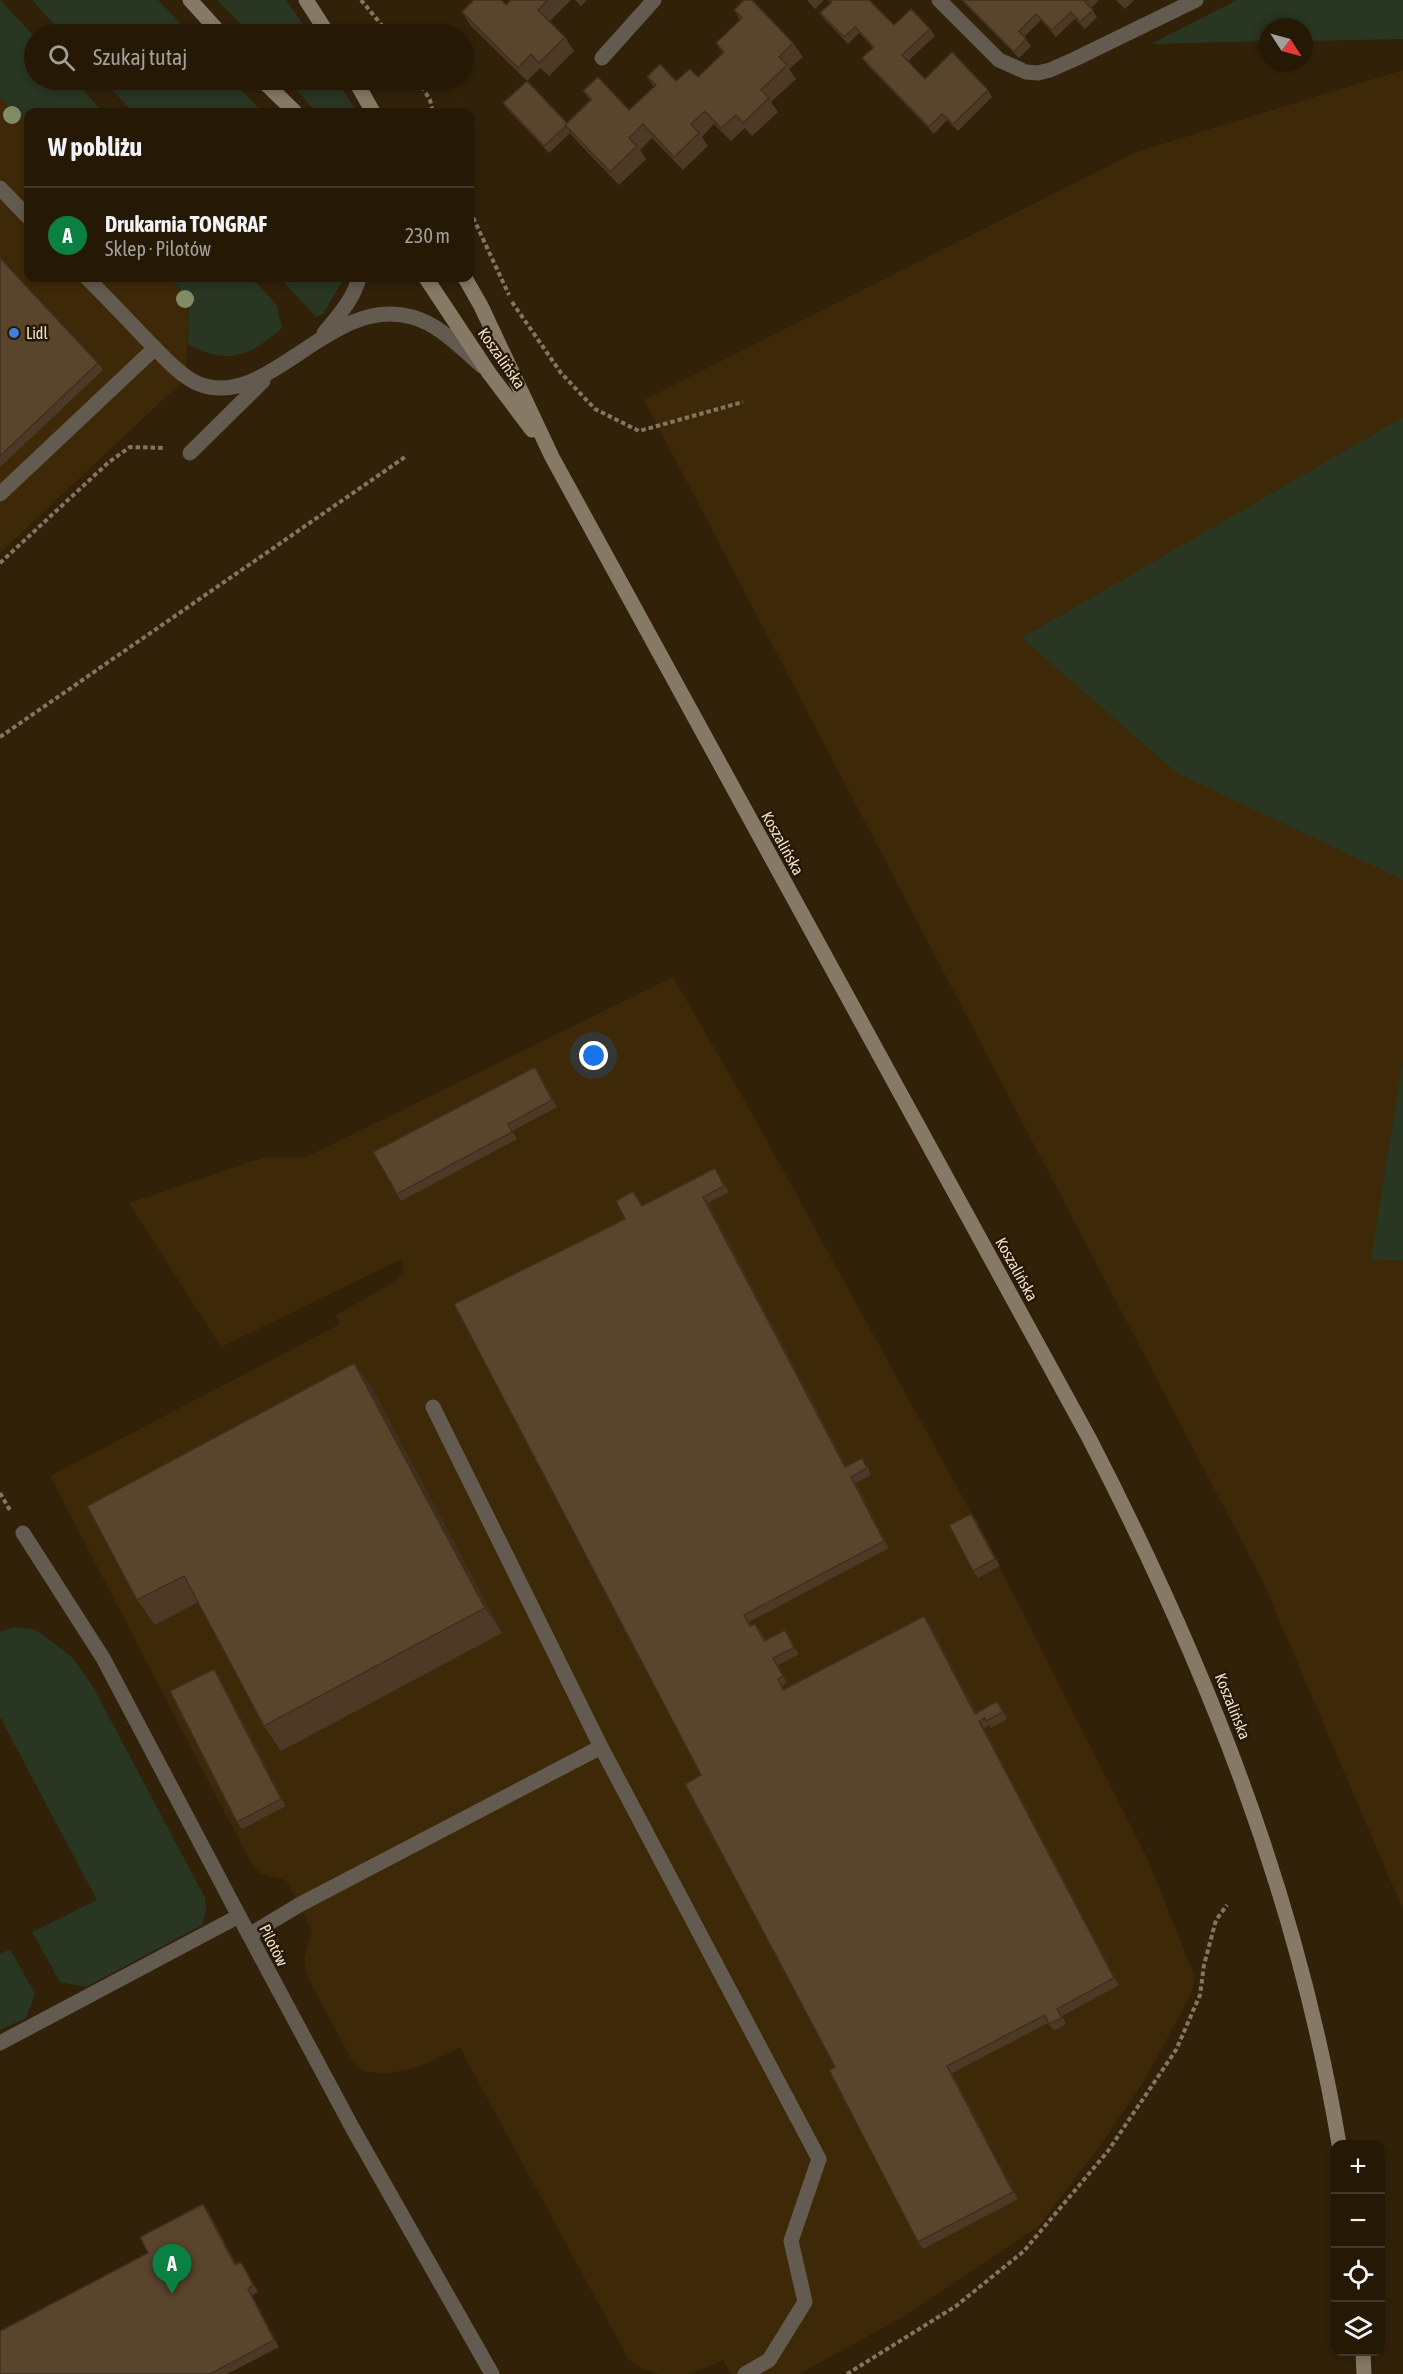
<!DOCTYPE html>
<html lang="pl">
<meta charset="utf-8">
<style>
body{margin:0;font-family:"Asap Condensed",sans-serif;background:#312614;color:#f1f3f6}
.controls{position:absolute;right:18px;bottom:18px;display:grid;overflow:hidden;border-radius:12px;box-shadow:0 3px 9px #0003}
.controls button{width:54px;height:54px;display:grid;place-items:center;padding:0;border:0;border-bottom:2px solid #423828;background:#251906;color:#f1f3f6;font:30px sans-serif}
.compass{position:absolute;left:1259px;top:18px;width:54px;height:54px;border-radius:50%;background:#251906;box-shadow:0 3px 9px #0003;rotate:126deg}
.you{position:absolute;left:594px;top:1056px;width:21px;height:21px;margin:-15px;border:4px solid #fff;border-radius:50%;background:#1a73e8;box-shadow:0 0 0 9px #1a73e833}
.badge{display:grid;place-items:center;width:39px;height:39px;border-radius:50%;background:#0b8043;color:#fff;font-size:20px;font-weight:700}
.pin{position:absolute;translate:-50% -50px;filter:drop-shadow(0 2px 3px #0008)}
.pin::after{content:'';position:absolute;top:32px;width:21px;height:18px;background:inherit;clip-path:polygon(0 0,100% 0,50% 100%)}
.list{margin:0;padding:0;list-style:none}
h2{display:flex;justify-content:space-between;align-items:center;height:78px;margin:0;padding:0 24px;font-size:26px}
h2 small{font-size:20px;font-weight:400;color:#a3a09b}
.list li{display:grid;grid-template-columns:39px 1fr auto;gap:18px;align-items:center;box-sizing:border-box;height:96px;padding:0 24px;border-top:2px solid #423828}
.list b{display:block;font-size:22px;white-space:nowrap}
.list p{margin:0;font-size:20px;white-space:nowrap;color:#a3a09b}
.list em{font-size:20px;font-style:normal;color:#a3a09b}
.icon{flex:none;width:33px;height:33px;fill:none;stroke:currentColor;stroke-width:2;stroke-linecap:round;stroke-linejoin:round}
.map{position:relative;flex:none;width:1403px;height:2374px;overflow:hidden}
.search{position:absolute;background:#251906;box-shadow:0 3px 9px #0003;left:24px;top:24px;width:450px;height:66px;display:flex;align-items:center;gap:15px;box-sizing:border-box;padding:0 21px;border-radius:33px;color:#a3a09b;font-size:22px}
.panel{position:absolute;background:#251906;box-shadow:0 3px 9px #0003;left:24px;top:108px;width:450px;height:174px;border-radius:12px}
.map>svg:first-child{display:block}
.built{fill:#3d2908}
.green{fill:#293622}
.lines{fill:none;stroke-linecap:round;stroke-linejoin:round}
.path{stroke:#837561;stroke-width:4;stroke-dasharray:4.5 3;stroke-linecap:butt}
.lane{stroke:#635b50;stroke-width:15}
.street{stroke:#635b50;stroke-width:15}
.secondary{stroke:#867a67;stroke-width:15}
.tree{fill:#818c64}
.wall{fill:#4d3a26}
.shaded-wall{fill:#3e301f}
.building{fill:#59442c;stroke:#3e301f;stroke-width:1.5}
.shop-dot{fill:#3f7fe0;stroke:#271801;stroke-width:2}
.labels{text-anchor:middle;dominant-baseline:central;stroke-width:5;stroke-linejoin:round;paint-order:stroke}
.poi-label{font-size:16px;fill:#ece1d3;stroke:#271801;text-anchor:start}
.street-label{font-size:16px;fill:#ece1d3;stroke:#271801}
</style>
<div class="map">
<svg width="1403" height="2374" viewBox="0 0 1403 2374">
<rect width="100%" height="100%" fill="#312108"/>
<path class="built" d="M1403,70v1840l-141,-330 -618,-1180 492,-248z
M0,97l28,30v151h142l19,20 -3,80 -186,175z
M673,977l76,131 236,430 163,322 47,118 -3,14 -46,86 -43,64 -65,85 -137,91 -102,56h-68l-8,-14 -23,10 -15,4h-26l-18,-6 -12,-8 -169,-312 -39,18 -34,8 -24,-3 -10,-9 -42,-78 -5,-14 -2,-12 8,-27 -26,-51 -27,-7 -9,-12 -200,-385 290,-152 -4,-9 58,-33 9,-10 -1,-13 -181,88 -92,-144 133,-45h42z"/>
<path class="green" d="M0,0l34,36v44h40l29,32h-75v15l-28,-30z
M32,0h126l32,34h-127z
M217,0h69l24,34h-60z
M1237,0h166v39l-99,2v-14h-36v14l-117,3z
M103,80h129l30,32h-129z
M288,80h49l20,32h-41z
M170,278h82l24,26 6,24c-32,28 -55,38 -94,16l1,-46z
M280,278h64l-21,36 -7,3z
M1403,417v463l-226,-107 -155,-135z
M1403,1060v201l-32,-2z
M13,1627l23,3 35,26 21,29 113,213 1,13 -4,14 -116,62 -26,-5 -28,-50 65,-32 -97,-183v-85z
M10,1949l25,45 -9,24 -26,12v-76z"/>
<g class="lines">
<path class="path" d="M361,0l28,34
M418,80l12,20 3,12
M470,211l39,84
M512,302l49,71 34,36 44,22 104,-29
M0,563l109,-101 21,-15 35,1
M0,737l405,-280
M0,1493l11,19
M847,2374l109,-68 68,-55 84,-100 68,-101 24,-55 4,-30 12,-45 11,-15"/>
<path class="lane" d="M0,188l28,29
M87,278c20,20 40,41 60,62 14,14 34,37 52,44 70,27 131,-90 213,-67 27,7 49,31 70,49
M324,333c15,-18 29,-33 35,-55
M190,453l73,-72
M0,494l155,-146
M433,1407l168,340 218,412 -28,82 14,61 -36,58 -24,14
M249,1935l50,-30 302,-158
M0,2043l239,-127 -136,-258 -80,-125"/>
<path class="street" d="M939,0l60,60 27,12 12,1 12,-3 25,-11 121,-59
M602,58l52,-58
M239,1916l114,213 139,245"/>
<path class="secondary" d="M190,0l31,34
M306,0l22,34
M262,80l33,32
M355,80l18,32
M426,278l63,95 43,57
M465,278l16,28 71,151 537,981c116,225 208,455 250,706
M1363,2352l1,22"/>
</g>
<g class="tree">
<circle cx="12" cy="115" r="9"/>
<circle cx="185" cy="299" r="9"/>
</g>
<path class="wall" d="M511,0h60l-22,22 16,15 9,14 -25,25 -9,-8 -13,13 40,42 23,-23 -7,-9 46,19 25,-23 -7,-10 29,4 22,-4 24,-24 -6,-10 24,-23 -6,-10 59,33 10,14 -14,12 7,10 -25,23 7,10 -26,24 -7,-8 -14,13 -17,-17 -12,13 6,9 -25,24 -31,-32 -12,12 6,9 -27,26 -45,-47 -4,-5 -21,20 -41,-43 -5,-7 24,-22 -56,-55 -9,-14 44,-7z
M575,0h12l-6,6z
M807,0h17l-9,9z
M828,0h43l-1,1 24,24 36,4 5,7 -27,25 17,18 63,11 4,7 -34,34 -11,-11 -13,14 -67,-69 -5,-7 11,-10 -14,-15 -11,11 -23,-24 -5,-7 11,-10z
M962,0h137l-8,8 6,9 -12,12 -10,-10 -19,18 -15,-17 -17,17 7,9 -12,12 -53,-53z
M1116,0h18l-9,9z
M0,258l98,105 5,7 -103,97z
M535,1067l5,7 17,33 -45,24 5,8 -116,62 -4,-7z
M719,1175l10,17 -21,11 138,263 21,-1 4,10 -15,8 33,65 -140,74 2,4 9,4 5,10 24,-3 10,17 -21,11 9,18 -5,2 2,5 145,-67 47,90 26,-5 5,11 -16,9 -2,-3 -5,3 135,257 -57,31 4,8 -12,7 -6,-8 -96,50 66,126 -95,50 -5,-7 -83,-175 -134,-292 -76,-556 8,-28 9,14z
M354,1363l18,25 130,245 -221,118 -17,-25 -66,-124 -43,23 -18,-25z
M971,1514l5,6 24,46 -22,12 -5,-7z
M219,1676l67,130 -44,23 -5,-7z
M208,2211l28,53 9,4 13,24 -6,3 27,52 -52,27h-227l148,-121z"/>
<path class="shaded-wall" d="M535,1067l5,7 17,33 -5,-7z
M703,1197l5,6 142,271 -5,-7z
M354,1363l18,25 130,245 -17,-25z
M851,1477l5,6 33,65 -5,-7z
M971,1514l5,6 24,46 -5,-7z
M924,1616l5,7 51,97 -5,-6z
M785,1630l4,7 10,17 -5,-6z
M773,1658l5,7 9,18 -4,-7z
M214,1669l5,7 67,130 -5,-7z
M997,1701l5,7 5,11 -4,-7z
M979,1721l5,7 135,257 -5,-7z
M947,2066l5,7 66,126 -5,-7z
M203,2204l5,7 31,60 -4,-6z
M241,2262l4,6 13,24 -5,-7z
M248,2289l4,6 27,52 -5,-7z"/>
<path class="building" d="M474,0h27l5,5 5,-5h37l-10,10 27,27 -26,26 -8,-9 -13,14 -56,-56z
M744,0h8l41,43 -14,14 8,8 -26,25 8,8 -26,25 -7,-8 -15,13 -16,-17 -14,13 8,9 -25,24 -31,-33 -14,14 8,8 -27,26 -45,-47 27,-26 -9,-8 15,-14 31,33 27,-25 -9,-8 13,-13 16,17 14,-12 8,8 26,-25 -8,-9 26,-25 -8,-8z
M830,0h39l25,25 17,-16 19,20 -28,26 23,24 27,-27 36,38 -35,34 -11,-10 -13,13 -67,-69 12,-11 -19,-20 -11,10 -24,-24 12,-11z
M962,0h125l-2,2 8,8 -13,12 -9,-10 -19,18 -16,-16 -17,17 7,8 -12,13z
M527,81l40,42 -2,2 1,1 -22,20 -41,-43z
M0,258l98,105 -98,93z
M535,1067l17,33 -44,24 4,8 -115,62 -24,-42z
M715,1168l9,18 -21,11 142,270 17,-9 5,10 -16,9 33,64 -140,74 6,11 5,-2 9,17 21,-11 9,18 -21,10 10,18 -5,3 5,11 141,-74 51,98 22,-13 6,11 -17,9 -1,-3 -6,3 135,257 -57,31 5,9 -13,6 -4,-9 -98,51 66,126 -95,50 -89,-172 6,-3 -150,-283 16,-9 -247,-471 171,-85 -9,-18 17,-10 9,15z
M354,1363l131,245 -221,118 -80,-150 -47,24 -50,-94z
M971,1514l24,45 -22,12 -24,-46z
M214,1669l67,130 -44,23 -67,-131z
M203,2204l32,61 6,-3 12,23 -5,4 26,51 -64,34h-210v-43l148,-78 -8,-16z"/>
<circle class="shop-dot" cx="14" cy="333" r="6"/>
<g class="labels">
<g class="poi-label">
<text x="26" y="333">Lidl</text>
</g>
<g class="street-label">
<text transform="translate(502 358) rotate(55)">Koszalińska</text>
<text transform="translate(783 843) rotate(61)">Koszalińska</text>
<text transform="translate(1017 1269) rotate(61)">Koszalińska</text>
<text transform="translate(1233 1706) rotate(68)">Koszalińska</text>
<text transform="translate(274 1945) rotate(63)">Pilotów</text>
</g>
</g>
</svg>
<div class="controls">
<button>+</button>
<button>−</button>
<button><svg class="icon" aria-label="locate" viewBox="0 0 24 24"><circle cx="12" cy="12" r="6"/><path d="M12 2v4M12 18v4M2 12h4M18 12h4"/></svg></button>
<button><svg class="icon" aria-label="layers" viewBox="0 0 24 24"><path d="M12 4l9 5-9 5-9-5zM3 14l9 5 9-5"/></svg></button>
</div>
<svg class="compass" viewBox="-18 -18 36 36"><path d="M0-13l5 13h-10z" fill="#e53935"/><path d="M0 13l5-13h-10z" fill="#a3a09b"/></svg>
<div class="you"></div>
<div class="pin badge" style="left:172px;top:2294px">A</div>
<div class="search"><svg class="icon" aria-label="search" viewBox="0 0 24 24"><circle cx="10" cy="10" r="6"/><path d="M15 15l6 6"/></svg>Szukaj tutaj</div>
<section class="panel">
<h2>W pobliżu<small></small></h2>
<ul class="list">
<li><span class="badge">A</span><div><b>Drukarnia TONGRAF</b><p>Sklep · Pilotów</p></div><em>230 m</em></li>
</ul>
</section>
</div>
